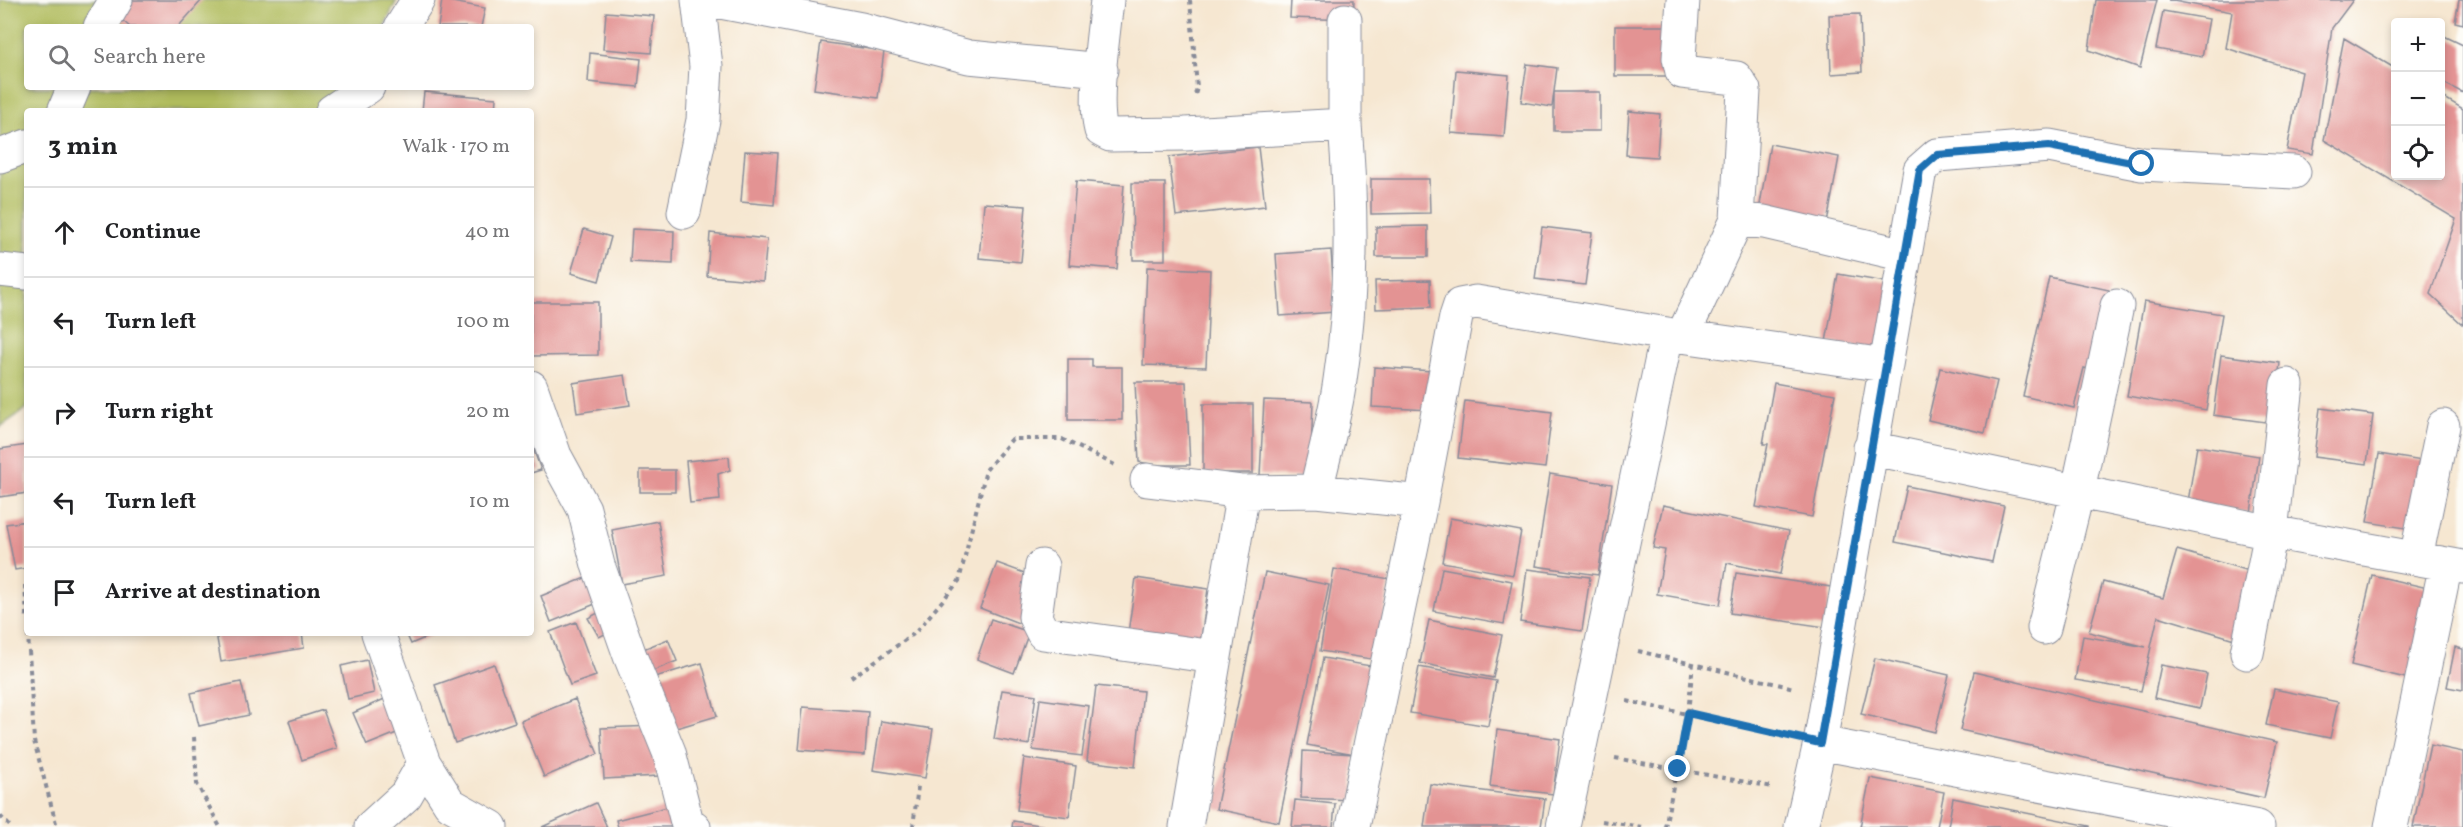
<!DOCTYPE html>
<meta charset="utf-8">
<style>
body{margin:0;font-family:Vollkorn,serif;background:#f6f6f6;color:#202124}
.controls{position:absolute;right:18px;top:18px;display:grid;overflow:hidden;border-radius:6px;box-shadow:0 3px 9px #0003}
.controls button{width:54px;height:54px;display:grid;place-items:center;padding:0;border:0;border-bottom:2px solid #e0e0e0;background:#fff;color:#202124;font:30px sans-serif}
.stop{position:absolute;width:18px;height:18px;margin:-14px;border:4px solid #1f6fb2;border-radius:50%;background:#fff}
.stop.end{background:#1f6fb2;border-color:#fff;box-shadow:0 2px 6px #0008}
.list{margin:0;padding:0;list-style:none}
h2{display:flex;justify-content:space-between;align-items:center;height:78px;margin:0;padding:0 24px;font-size:26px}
h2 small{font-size:20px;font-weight:400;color:#757577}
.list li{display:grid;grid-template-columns:39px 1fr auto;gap:18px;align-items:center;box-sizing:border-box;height:90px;padding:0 24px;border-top:2px solid #e0e0e0}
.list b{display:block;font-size:22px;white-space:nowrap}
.list em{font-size:20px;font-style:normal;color:#757577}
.icon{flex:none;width:33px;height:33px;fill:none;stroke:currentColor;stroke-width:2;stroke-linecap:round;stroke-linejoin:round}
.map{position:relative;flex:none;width:2463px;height:827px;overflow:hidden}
.search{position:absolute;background:#fff;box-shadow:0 3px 9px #0003;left:24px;top:24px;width:510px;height:66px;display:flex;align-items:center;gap:15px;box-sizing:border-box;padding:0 21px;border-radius:6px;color:#757577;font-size:22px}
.panel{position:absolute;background:#fff;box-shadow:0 3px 9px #0003;left:24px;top:108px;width:510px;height:528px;border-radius:6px}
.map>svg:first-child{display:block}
.green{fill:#b0bc5d;stroke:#66765e;stroke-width:1.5}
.building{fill:#e39393}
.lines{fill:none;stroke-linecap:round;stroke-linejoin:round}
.minor-casing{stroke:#888b98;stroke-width:35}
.path{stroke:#888b98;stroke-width:4;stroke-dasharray:4.5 4.5;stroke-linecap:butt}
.minor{stroke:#fff;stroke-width:33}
.route{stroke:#1f6fb2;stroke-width:8}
</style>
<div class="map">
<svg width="2463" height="827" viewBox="0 0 2463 827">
<rect width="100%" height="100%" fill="#fdfcf7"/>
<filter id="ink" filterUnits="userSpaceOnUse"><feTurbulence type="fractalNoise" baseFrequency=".0167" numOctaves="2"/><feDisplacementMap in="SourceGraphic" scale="12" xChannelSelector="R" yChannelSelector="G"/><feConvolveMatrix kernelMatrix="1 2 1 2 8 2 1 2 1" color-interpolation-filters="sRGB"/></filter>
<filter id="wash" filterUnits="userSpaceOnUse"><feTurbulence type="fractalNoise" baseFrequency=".008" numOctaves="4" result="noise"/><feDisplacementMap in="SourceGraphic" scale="24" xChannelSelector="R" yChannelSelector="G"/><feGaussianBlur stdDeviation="1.35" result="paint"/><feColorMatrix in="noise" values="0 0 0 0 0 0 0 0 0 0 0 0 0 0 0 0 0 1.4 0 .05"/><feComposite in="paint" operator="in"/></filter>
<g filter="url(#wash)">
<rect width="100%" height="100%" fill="#f6e7d1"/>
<path class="green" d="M0,0h397l-13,27h-357v60h333l-10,24h-323v297l-27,19z"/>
<g id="blocks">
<path class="building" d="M129,0h73l-24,27h-48l-14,-12z
M442,0l43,8 -4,19h-43z
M1291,0h63l-1,20 -63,-2z
M2096,0h61l-17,68 -51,-18z
M2168,0h185l-21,28 -19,126 -26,-4 15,-78 -76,-24 6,-36z
M2459,0h4v24l-8,-2z
M2163,11l46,8 -7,38 -46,-8z
M606,12l48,4 -3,37 -48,-4z
M1860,14l2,58 -31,2 -2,-59z
M1615,26h56v50h-56z
M2440,34l23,11v48l-23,-12z
M2344,38l52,31v107h44v-81l23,14v216l-33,-31 26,-75 -132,-79z
M821,42l63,9 -6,47 -64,-9z
M590,53l51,6 -3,28 -50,-5z
M1527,64l30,4 -5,39 -31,-5z
M1456,70l53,5 -5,62 -53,-4z
M424,92l72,6 -1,13h-73z
M1554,92h46v39h-46z
M1629,111l31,3 -3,43 -31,-2z
M1770,144l69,13 -12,66 -68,-12z
M1258,147l7,59 -89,10 -7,-59z
M745,151l33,2 -4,52 -33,-3z
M1371,179h58l1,34 -59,1z
M1076,181l48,4 -7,84 -48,-4z
M1132,183h33v77h-32z
M984,203l42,3 -5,56 -42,-4z
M1428,226v31h-52v-30z
M1542,227l50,6 -7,52 -50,-6z
M584,229l27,8 -12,44 -28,-8z
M632,229l42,2 -1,33 -43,-2z
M710,233l57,6 -4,42 -56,-5z
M1331,250l4,62 -55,4 -4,-62z
M1147,267l63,3 -4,97 -63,-2z
M1838,274l54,9 -13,68 -53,-9z
M2049,277l60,13 -17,80 -8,-2 -10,40 -51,-12z
M1430,280l1,27 -55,2 -1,-28z
M2144,301l78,13 -16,96 -79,-14z
M531,302h67v53l-67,1z
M2221,355l59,8 -7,60 -60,-8z
M1068,359h24v8h30v53h-54z
M1374,367l58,4 -2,39 -58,-3z
M1940,368l57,13 -12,52 -57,-13z
M625,375l5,30 -53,8 -4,-30z
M1135,382h51l4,83h-34l-17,-3z
M1774,383l61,11 -23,123 -56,-10 12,-63h-5z
M1264,400l49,2 -3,76 -50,-3z
M1465,401l87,11 -7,56 -87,-10z
M1203,404h50v69h-50z
M2320,408l53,7 -6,49 -53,-7z
M531,443l10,27 -10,3z
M27,445v48l-27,4v-48z
M2197,446l62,10 -8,57 -63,-11z
M2379,454l50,8 -11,68 -51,-8z
M729,457l1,13 -12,4 2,26 -30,3 -4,-42z
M640,470h35v22h-35z
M1550,474l62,10 -14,91 -62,-9z
M1907,486l97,20 -12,56 -97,-20z
M1663,505l126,26 -9,43 -53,-11 -7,42 -63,-11 8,-44 -12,-2z
M1450,518l71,13 -8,44 -71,-13z
M27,521v47l-12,2 -9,-46z
M658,521l9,55 -45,8 -10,-54z
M2177,550l83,24 -19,67 -83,-25 -17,75 -66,-11 8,-44 63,11 -57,-15 14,-50 60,16z
M997,563l41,15 -17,46 -41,-16z
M1442,568l70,13 -8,43 -70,-13z
M1334,569l56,10 -13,81 -57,-9z
M1527,569l63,8 -8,54 -62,-9z
M1265,572l64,13 -50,237 -63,-13z
M1736,573l95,14 -6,40 -95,-14z
M2372,575l60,14 -22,90 -59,-14z
M590,576l10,26 -49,20 -10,-26z
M1136,578l72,11 -8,56 -72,-12z
M606,609l9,20 -16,8 -11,-19z
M991,619l38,13 -15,41 -37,-14z
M1429,620l73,15 -9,43 -73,-15z
M576,622l20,54 -26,9 -20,-53z
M216,633h86l2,15 -83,14z
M406,633h30l-25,11z
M668,639l9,22 -27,11 -9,-22z
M2455,647l8,2v41l-16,-3z
M1323,658l48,8 -17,88 -47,-9z
M1875,658l74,17 -14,57 -74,-18z
M367,660l7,33 -26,6 -7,-33z
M702,663l15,53 -54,16 -15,-53z
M494,664l21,58 -60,21 -20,-58z
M2161,665l46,9 -7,34 -46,-10z
M1419,667l77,14 -8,45 -78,-13z
M1974,672l303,70 -13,56 -304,-68z
M241,682l8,33 -50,11 -8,-33z
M1096,686l47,5 -8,76 -48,-6z
M2274,689l64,13 -8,36 -64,-13z
M1002,690l34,5 -7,50 -35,-6z
M389,697l15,33 -37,15 -14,-32z
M575,699l23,55 -54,23 -23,-56z
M1040,699l49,7 -7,50 -49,-6z
M803,707l65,5 -3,43 -66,-5z
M323,710l14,38 -35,12 -13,-39z
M881,721l52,8 -8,49 -52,-8z
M655,726l3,50 -54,3 -3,-51z
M1497,730l63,9 -7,55 -63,-8z
M2430,745l33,7v75h-50z
M1303,751l51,3 -1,46 -52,-2z
M1024,758l52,8 -7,51 -52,-7z
M1870,778l74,14 -7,35h-77z
M1430,784l115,15 -4,28h-117z
M1953,798l137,28v1h-142z
M1295,800l40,4 -2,23h-41z
M596,803l11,24h-65z
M675,805l5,22h-62l-2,-7z
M1013,821l33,5v1h-34z"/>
</g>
</g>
<g filter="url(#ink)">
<use href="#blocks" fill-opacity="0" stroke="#888b98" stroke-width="1.5"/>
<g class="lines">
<g class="minor-casing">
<path id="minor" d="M710,0l151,29 108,28 132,13
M1107,0c-3,32 -14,101 -6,130l9,5 75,-1 160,-9c7,83 8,172 -5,255 -5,37 -16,74 -24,111
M1345,20v105
M100,27l16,-27
M401,27l17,-27
M64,111l10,-24
M332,111l36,-24
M0,156l27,-10
M684,212l19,-92 3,-54 -8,-66
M1737,220l27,2 141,33
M0,270l27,3
M1683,335l54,-115 7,-130 -8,-12 -54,-6 -3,-14 4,-58
M531,387l24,69 29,53 14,56 32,91 39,96 19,74 6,1
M1870,448l401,84 192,35
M1147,480l96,12
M2416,558l27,-132
M1042,566l-7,51 8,16 172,24
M2044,628l34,-138 39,-184
M2247,653l24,-121 16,-147
M1820,743l438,84
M424,763l26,41 41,23
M371,827l35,-32 18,-32 -46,-130
M1186,827l57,-335 73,-1 105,11
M1353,827l68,-325 35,-185 4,-12 16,-3 191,32 218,31
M1563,827l104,-493
M1801,827l19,-84 100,-573 17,-15 112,-9 93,18 152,8
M2391,827l55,-263"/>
</g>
<path class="path" d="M1190,0l7,88 -3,10
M25,585l2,34
M28,633l6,108 23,86
M1638,651l156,37
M851,678l64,-45 44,-52 27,-111 26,-31h50l53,26
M1627,701l157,34
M194,737l3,47 23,43
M1615,758l158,29
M0,816l11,11
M1602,821l40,6
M913,827l5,-41
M1665,827l23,-114 5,-50"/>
<use href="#minor" class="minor"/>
</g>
</g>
<g class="lines" filter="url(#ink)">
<path class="route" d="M1678,769l10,-56 132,30 100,-573 17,-15 112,-9 93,18"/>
</g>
</svg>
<div class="controls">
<button>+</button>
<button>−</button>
<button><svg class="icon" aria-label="locate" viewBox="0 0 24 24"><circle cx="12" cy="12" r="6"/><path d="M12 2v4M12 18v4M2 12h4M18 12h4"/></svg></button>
</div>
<div class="stop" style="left:2142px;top:164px"></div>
<div class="stop end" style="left:1678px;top:769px"></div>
<div class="search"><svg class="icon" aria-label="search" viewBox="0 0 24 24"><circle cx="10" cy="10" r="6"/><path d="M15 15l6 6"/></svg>Search here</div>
<section class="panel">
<h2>3 min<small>Walk · 170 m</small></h2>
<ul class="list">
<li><svg class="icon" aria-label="ahead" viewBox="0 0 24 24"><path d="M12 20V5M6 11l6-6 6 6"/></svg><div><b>Continue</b></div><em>40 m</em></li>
<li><svg class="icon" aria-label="left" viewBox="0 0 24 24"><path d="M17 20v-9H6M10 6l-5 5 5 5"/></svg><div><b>Turn left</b></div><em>100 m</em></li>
<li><svg class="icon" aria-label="right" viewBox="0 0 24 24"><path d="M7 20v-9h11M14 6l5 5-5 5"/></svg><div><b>Turn right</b></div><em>20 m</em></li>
<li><svg class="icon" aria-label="left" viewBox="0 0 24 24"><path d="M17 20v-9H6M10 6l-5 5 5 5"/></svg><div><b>Turn left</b></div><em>10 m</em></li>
<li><svg class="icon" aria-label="arrive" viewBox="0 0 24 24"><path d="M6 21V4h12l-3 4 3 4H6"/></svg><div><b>Arrive at destination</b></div></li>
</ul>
</section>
</div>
